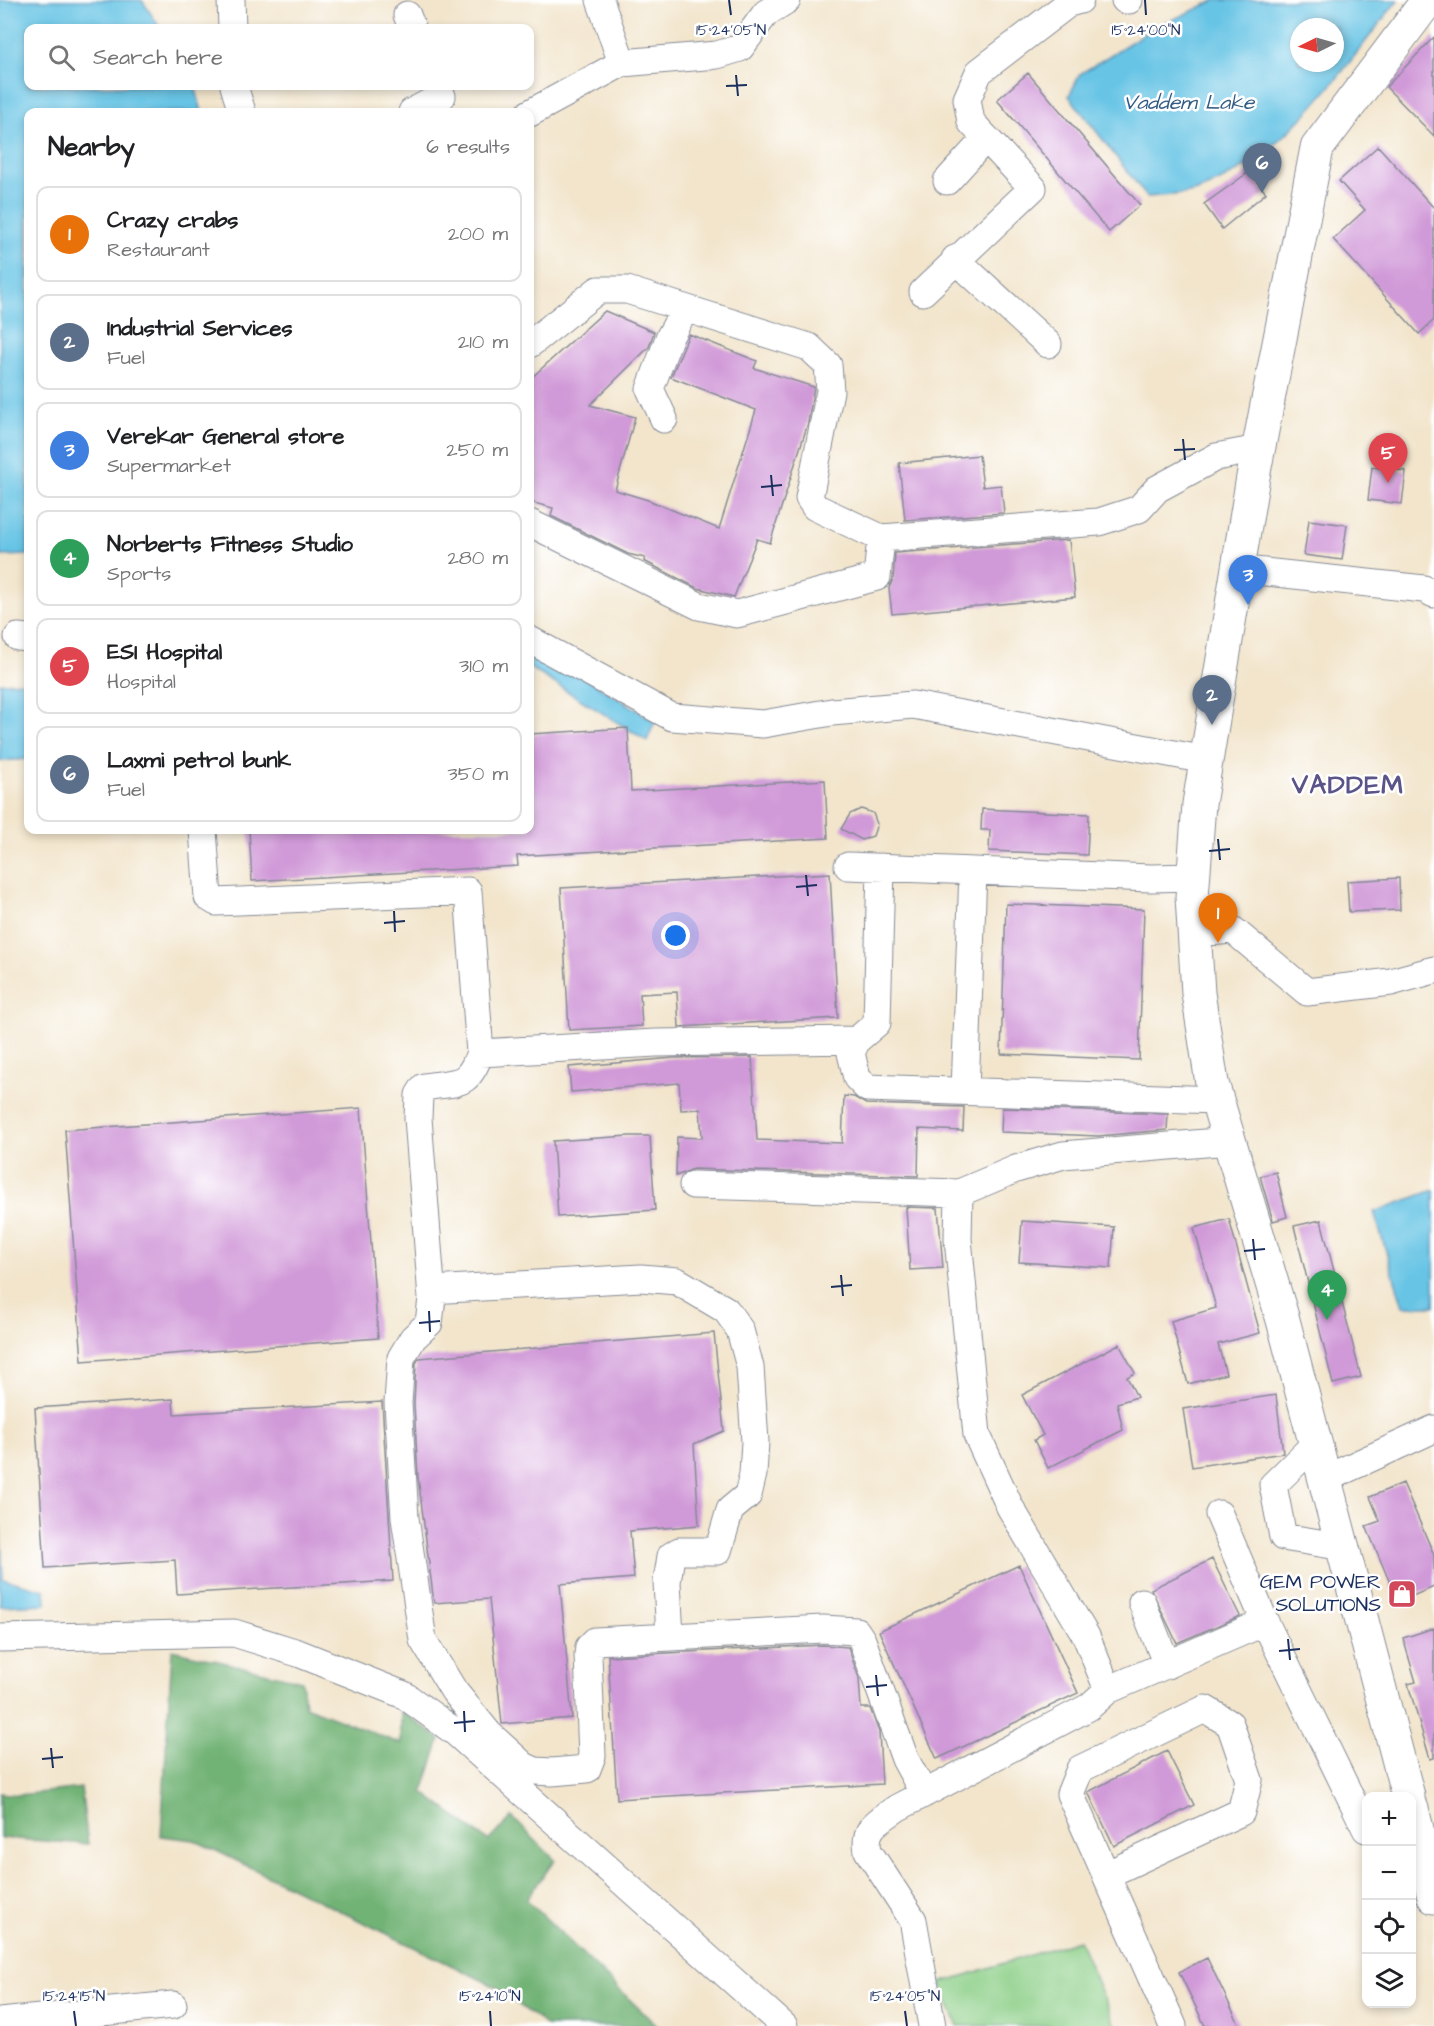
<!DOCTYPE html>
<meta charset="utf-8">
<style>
body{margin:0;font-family:"Architects Daughter",sans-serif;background:#f6f6f6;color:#202124}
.controls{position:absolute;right:18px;bottom:18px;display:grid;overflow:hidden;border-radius:12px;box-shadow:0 3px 9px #0003}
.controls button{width:54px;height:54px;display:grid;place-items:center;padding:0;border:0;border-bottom:2px solid #e0e0e0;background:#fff;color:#202124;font:30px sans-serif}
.compass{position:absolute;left:1290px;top:18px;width:54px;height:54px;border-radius:50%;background:#fff;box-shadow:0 3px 9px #0003;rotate:265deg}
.you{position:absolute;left:676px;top:936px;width:21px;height:21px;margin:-15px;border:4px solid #fff;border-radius:50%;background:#1a73e8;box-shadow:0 0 0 9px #1a73e833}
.badge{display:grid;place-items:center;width:39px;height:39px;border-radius:50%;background:#db2777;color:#fff;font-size:20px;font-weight:700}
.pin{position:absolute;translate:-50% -50px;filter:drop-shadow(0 2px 3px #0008)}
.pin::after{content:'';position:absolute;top:32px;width:21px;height:18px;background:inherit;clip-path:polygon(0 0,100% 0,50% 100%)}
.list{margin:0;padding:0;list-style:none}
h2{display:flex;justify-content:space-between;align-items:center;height:78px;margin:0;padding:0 24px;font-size:26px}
h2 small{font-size:20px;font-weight:400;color:#757577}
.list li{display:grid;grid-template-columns:39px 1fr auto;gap:18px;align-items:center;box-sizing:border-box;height:96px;margin:0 12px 12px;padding:0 12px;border:2px solid #e0e0e0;border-radius:12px}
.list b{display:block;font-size:22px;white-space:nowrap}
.list p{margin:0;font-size:20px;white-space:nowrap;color:#757577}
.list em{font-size:20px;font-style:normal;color:#757577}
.icon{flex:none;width:33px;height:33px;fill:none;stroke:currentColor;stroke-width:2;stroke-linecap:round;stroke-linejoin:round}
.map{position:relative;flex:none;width:1434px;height:2026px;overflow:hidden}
.search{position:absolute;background:#fff;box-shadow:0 3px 9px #0003;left:24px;top:24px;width:510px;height:66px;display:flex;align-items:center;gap:15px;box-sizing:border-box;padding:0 21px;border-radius:12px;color:#757577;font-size:22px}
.panel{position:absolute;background:#fff;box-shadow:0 3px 9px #0003;left:24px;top:108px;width:510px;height:726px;border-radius:12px}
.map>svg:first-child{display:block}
.green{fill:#8ccf87;stroke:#547f72;stroke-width:1.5}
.forest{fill:#71b274;stroke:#467069;stroke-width:1.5}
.water{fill:#67c4e5;stroke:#417aa2;stroke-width:1.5;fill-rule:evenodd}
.building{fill:#d099d8}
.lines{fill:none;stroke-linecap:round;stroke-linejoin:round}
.minor-casing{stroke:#868a95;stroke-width:29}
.major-casing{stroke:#868a95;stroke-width:35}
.minor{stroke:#fff;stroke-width:27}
.major{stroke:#fff;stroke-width:33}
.ticks{fill:none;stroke:#1b2f5e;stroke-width:2}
.labels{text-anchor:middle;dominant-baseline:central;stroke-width:5;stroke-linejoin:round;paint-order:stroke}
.poi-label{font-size:20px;fill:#1b2f5e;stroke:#fff;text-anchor:end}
.water-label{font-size:21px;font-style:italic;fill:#325c86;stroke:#fff}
.district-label{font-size:26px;font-weight:bold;letter-spacing:1.5px;fill:#5a5489;stroke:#fff}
.ticks-label{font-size:15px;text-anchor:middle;fill:#1b2f5e;stroke:#fff;stroke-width:5;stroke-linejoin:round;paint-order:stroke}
</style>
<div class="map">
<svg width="1434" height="2026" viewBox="0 0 1434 2026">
<rect width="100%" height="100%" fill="#fff"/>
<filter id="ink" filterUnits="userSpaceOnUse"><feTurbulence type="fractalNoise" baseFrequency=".0167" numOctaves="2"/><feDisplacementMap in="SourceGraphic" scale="12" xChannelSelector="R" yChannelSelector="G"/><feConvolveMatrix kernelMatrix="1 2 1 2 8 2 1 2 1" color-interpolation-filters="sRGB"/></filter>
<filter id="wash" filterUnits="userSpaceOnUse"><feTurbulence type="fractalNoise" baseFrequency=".008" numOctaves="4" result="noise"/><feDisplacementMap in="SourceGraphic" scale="24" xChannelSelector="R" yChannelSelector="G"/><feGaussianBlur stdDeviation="1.35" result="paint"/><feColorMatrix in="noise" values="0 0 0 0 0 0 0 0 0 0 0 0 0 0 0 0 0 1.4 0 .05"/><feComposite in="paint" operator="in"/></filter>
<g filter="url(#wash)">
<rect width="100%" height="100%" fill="#f2e5cc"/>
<path class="green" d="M1079,1940l37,86h-158l-18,-43z"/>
<path class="forest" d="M172,1650l130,31 3,25 96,38v-33l39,28 -17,53 65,49 24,-24 43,43 -29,39 131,127h-110l-53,-40 -300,-146 -33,-4z
M81,1788l7,56 -88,-6v-45l19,2z"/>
<path class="water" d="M0,0h142l18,28h-132v58h167l7,26h-174v443l-28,1z
M1216,0h182c-58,72 -110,157 -201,191 -15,5 -35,4 -50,6l-78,-101 11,-22 70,-44zM1299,27h36v36h-36z
M530,644l125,77 -8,20 -117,-73z
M28,682v77l-28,2v-78z
M1434,1190v116h-31l-29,-94z
M0,1516l3,63 42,11 1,14 -46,2z"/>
<g id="blocks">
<path class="building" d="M1434,37v99l-48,-49z
M1028,73l112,132 -31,27 -112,-132z
M1378,146l56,62v112l-15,14 -86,-95 32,-29 -26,-29z
M1249,172l17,21 -44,36 -18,-25z
M605,311l49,21 -5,15 -59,58 45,12 -20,73 33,10 71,29 37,-119 -85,-33 18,-43 68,27 -3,7 60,19 -6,36 -38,120 -13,-4 -23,58 -37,-9 -53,-27 1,-3 -17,-4 -77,-38 2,-8 -23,-6v-123z
M979,455l4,32 18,-2 3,28 -99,7 -6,-57z
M1372,467l34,4 -4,33 -34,-4z
M1309,520l38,5 -5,35 -38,-5z
M1069,540l6,57 -183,17 -3,-26 4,-9 2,-26z
M628,728l3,63 194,-11 3,58 -311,18 1,10 -266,15 -3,-51h281v-96z
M861,809l12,4 4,11 -4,12 -11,4 -21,-11 9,-15z
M982,809l107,5 -2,41 -98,-4 1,-21h-9z
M830,873l8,145 -159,9 -2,-35 -37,2 2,32 -73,4 -8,-142z
M1399,878l1,32 -51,2 -2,-31z
M1006,904l138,5 -5,151 -138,-6z
M752,1057l5,83 85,3 2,-47 10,1 12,7 98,3 -1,24 -44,-2 -1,47 -225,-7 -17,7 1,-39 25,1 -2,-29 -19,1 -2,-27 -108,9 -2,-25 105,-9z
M361,1108l17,230 -296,23 -17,-231z
M1002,1108l166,6 -1,16 -69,6 -97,-4z
M629,1136h21l5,74 -97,7 -5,-76z
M1276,1172l11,45 -14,4 -13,-45z
M906,1207l32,1 5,60 -33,2z
M1229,1219l31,114 -42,11 8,30 -38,10 -17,-63 45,-13 -22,-80z
M1321,1220l40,157 -28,7 -39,-158z
M1022,1221l92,6 -3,41 -92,-6z
M714,1333l10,98 -30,13 5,81 -69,6 4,47 -74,6 12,134 -70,6 -13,-125 -55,4 -16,-126 -4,-74 2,-40 3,-5z
M1119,1344l16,29 -8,4 10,20 -20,6 6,27 -75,38 -14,-28 9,-5 -21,-40z
M1276,1395l7,58 -91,14 -9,-58z
M173,1399l1,15 208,-12 11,179 -216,13 -2,-34 -130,8 -10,-160z
M1403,1483l31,72v32l-36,15 -32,-76 14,-5 -10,-24z
M1212,1559l28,57 -63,27 -26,-54z
M1019,1565l59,128 -141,66 -58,-128z
M1434,1628v130l-4,1 -22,-75 8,-2 -13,-44z
M823,1645l25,2 11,31 2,30h9l9,24 3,52 -265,15 -9,-143z
M1167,1751l27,54 -80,41 -26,-54z
M1207,1958l33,68h-35l-26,-54z"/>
</g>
</g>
<g filter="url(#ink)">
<use href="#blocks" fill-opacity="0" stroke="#868a95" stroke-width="1.5"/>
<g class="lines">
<g class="minor-casing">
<path id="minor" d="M231,0l1,28
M600,0l22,63
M1125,0h4
M407,15l5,13
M234,86l8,26
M412,112l30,-16
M530,113l92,-50 95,-8 23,-7 26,-35 21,-13
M947,181l39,-43
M955,259l93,85
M923,292l110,-104 -62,-66 -4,-23 12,-27 90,-69 11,-3
M530,344l68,-54h29l182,57 19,18 2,26 -21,107 6,9 66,31 218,-16 40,-13 18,-20 59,-32 42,-8
M664,419l-14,-30 19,-51 16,-29
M530,523l169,83 38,8 140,-37 4,-39
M1237,569l187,20 10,5
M18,637l10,1
M530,640l142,77 91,7 69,-12 81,-7 293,55
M203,830l5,67 8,5 252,-11 12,162 176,-10 201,-3
M848,866l303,12 43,-1
M881,867l-4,156 -20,17 -6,13 6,25 10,10 350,12
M1194,933l39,-3 74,62 84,-10 43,-12
M480,1053c-13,36 -23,28 -56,34l-5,8 -1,23 14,180 -3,25 -16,15 -12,20 -3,45 7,115 18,122 31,51 35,43 35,32 11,5 17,1 35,-3 5,-13 -4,-101 1,-8 6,-6 228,-12 33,2 6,9 43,119 19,35
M965,1091l8,-220
M693,1185l266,8
M431,1290l210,-12 36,3 49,29 14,20 10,37 5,75 -2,32 -5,21 -18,15 -12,41h-39l-8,5 -4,26 3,55
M1316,1443l-43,42 10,52 61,10
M1325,1479l109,-50
M1219,1514l46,108 101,207
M1142,1602l25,63
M0,1638l234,-5 64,20 106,42 51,37 329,294
M1108,1690l157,-68
M1106,1875l135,-63 8,-32 -19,-56 -25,-15 -125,60 -10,25 103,232
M0,2022l173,-17
M932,2026l-19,-106 -45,-69c-5,-24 11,-30 29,-43l192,-101 19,-17 -22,-54 -76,-129 -33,-72 -19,-196 1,-46 57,-24 47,-14 166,-14"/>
</g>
<g class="major-casing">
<path id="major" d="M1408,1796l-125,-476 -71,-237 -14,-90 -6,-96 7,-93 54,-327 64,-329 111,-148
M1412,1809l22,88"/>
</g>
<use href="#minor" class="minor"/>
<use href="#major" class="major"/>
</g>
</g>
<path class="ticks" d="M729,0l2,15M1145,0l1,15M736,75l2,21M726,86l21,-1M1183,439l2,21M1174,450l21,-1M771,475l2,21M761,487l21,-2M1218,839l2,21M1209,851l21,-2M806,875l2,21M796,887l21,-2M394,911l1,21M384,923l21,-2M1253,1239l2,21M1244,1251l21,-2M841,1275l2,21M831,1287l21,-2M429,1311l1,21M419,1323l21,-2M1288,1639l2,21M1279,1651l21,-2M876,1675l2,21M866,1687l21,-2M464,1711l1,21M454,1723l21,-2M51,1748l2,20M42,1759l21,-2M74,2011l2,15M490,2011l1,15M905,2011l2,15"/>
<defs>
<g id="shop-square" transform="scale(1.5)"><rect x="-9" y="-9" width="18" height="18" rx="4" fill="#d1495b" stroke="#fff"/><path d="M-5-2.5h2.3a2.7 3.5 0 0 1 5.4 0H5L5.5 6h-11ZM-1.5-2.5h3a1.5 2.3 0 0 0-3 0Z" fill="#fff"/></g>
</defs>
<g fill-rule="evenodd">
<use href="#shop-square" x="1402" y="1594"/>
</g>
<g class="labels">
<g class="poi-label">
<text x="1381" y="1582">GEM POWER<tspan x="1381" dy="23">SOLUTIONS</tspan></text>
</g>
<g class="water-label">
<text x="1189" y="102">Vaddem Lake</text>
</g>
<g class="district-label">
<text x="1348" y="785">VADDEM</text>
</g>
</g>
<g class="ticks-label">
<text x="731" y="35">15°24'05"N</text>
<text x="1146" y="35">15°24'00"N</text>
<text x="74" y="2001">15°24'15"N</text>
<text x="490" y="2001">15°24'10"N</text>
<text x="905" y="2001">15°24'05"N</text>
</g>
</svg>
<div class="controls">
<button>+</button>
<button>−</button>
<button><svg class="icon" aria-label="locate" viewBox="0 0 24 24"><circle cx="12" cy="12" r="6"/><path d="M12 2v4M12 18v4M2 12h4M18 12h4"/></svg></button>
<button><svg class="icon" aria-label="layers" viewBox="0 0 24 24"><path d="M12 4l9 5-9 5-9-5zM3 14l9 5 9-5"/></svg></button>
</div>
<svg class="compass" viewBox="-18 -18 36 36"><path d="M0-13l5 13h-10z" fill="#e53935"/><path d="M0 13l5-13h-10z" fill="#757577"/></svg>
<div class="you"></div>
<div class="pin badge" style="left:1218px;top:943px;background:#e8710a">1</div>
<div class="pin badge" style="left:1212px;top:725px;background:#5c6f8a">2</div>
<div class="pin badge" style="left:1248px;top:605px;background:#3f7fe0">3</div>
<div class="pin badge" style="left:1327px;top:1320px;background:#2e9e5b">4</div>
<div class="pin badge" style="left:1388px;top:483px;background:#e0444e">5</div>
<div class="pin badge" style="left:1262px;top:193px;background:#5c6f8a">6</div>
<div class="search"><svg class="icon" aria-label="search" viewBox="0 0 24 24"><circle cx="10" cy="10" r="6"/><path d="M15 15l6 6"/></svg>Search here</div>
<section class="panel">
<h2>Nearby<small>6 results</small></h2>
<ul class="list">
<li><span class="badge" style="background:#e8710a">1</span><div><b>Crazy crabs</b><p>Restaurant</p></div><em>200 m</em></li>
<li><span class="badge" style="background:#5c6f8a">2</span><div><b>Industrial Services</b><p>Fuel</p></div><em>210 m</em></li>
<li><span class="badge" style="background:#3f7fe0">3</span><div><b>Verekar General store</b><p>Supermarket</p></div><em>250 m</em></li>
<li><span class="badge" style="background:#2e9e5b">4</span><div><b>Norberts Fitness Studio</b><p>Sports</p></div><em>280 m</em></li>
<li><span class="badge" style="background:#e0444e">5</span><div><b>ESI Hospital</b><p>Hospital</p></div><em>310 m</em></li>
<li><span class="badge" style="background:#5c6f8a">6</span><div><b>Laxmi petrol bunk</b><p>Fuel</p></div><em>350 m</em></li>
</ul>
</section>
</div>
